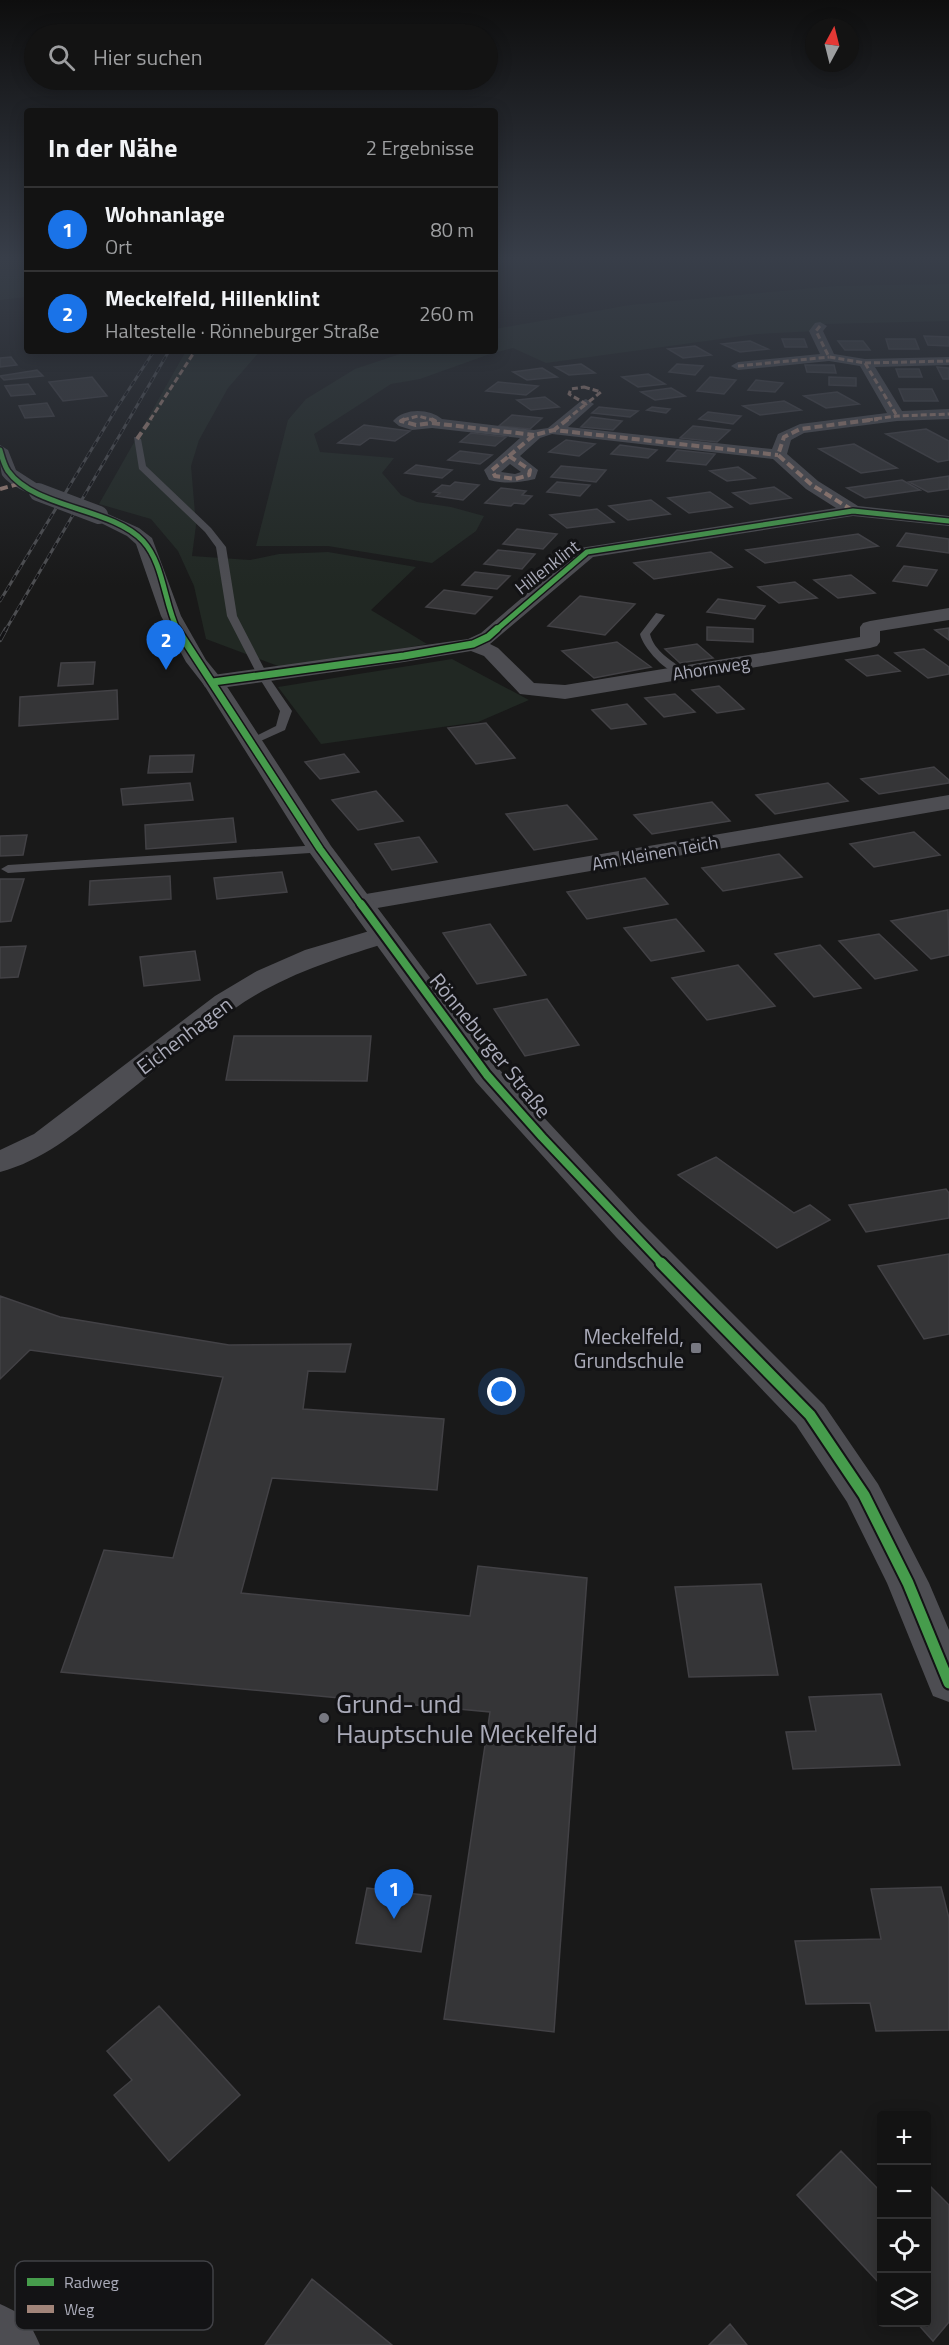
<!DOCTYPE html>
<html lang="de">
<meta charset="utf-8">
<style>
body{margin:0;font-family:"Titillium Web",sans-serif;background:#1c1c1c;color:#f1f3f6}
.controls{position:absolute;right:18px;bottom:18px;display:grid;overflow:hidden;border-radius:6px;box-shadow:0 3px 15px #0003}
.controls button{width:54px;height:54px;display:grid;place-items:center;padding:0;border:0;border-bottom:2px solid #323233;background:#131313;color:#f1f3f6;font:30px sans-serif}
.compass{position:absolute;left:805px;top:18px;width:54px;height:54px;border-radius:50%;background:#131313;box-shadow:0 3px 15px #0003;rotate:7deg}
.you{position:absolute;left:502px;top:1392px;width:21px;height:21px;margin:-15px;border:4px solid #fff;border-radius:50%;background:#1a73e8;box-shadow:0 0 0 9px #1a73e833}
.badge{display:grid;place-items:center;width:39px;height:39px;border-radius:50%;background:#1a73e8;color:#fff;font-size:20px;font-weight:700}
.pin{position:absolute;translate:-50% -50px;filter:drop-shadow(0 2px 3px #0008)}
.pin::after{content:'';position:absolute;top:32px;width:21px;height:18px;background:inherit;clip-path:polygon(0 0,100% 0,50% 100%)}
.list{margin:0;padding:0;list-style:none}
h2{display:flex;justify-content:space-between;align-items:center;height:78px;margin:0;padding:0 24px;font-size:26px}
h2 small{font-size:20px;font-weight:400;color:#9d9ea0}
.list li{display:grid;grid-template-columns:39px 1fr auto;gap:18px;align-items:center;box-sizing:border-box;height:84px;padding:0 24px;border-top:2px solid #323233}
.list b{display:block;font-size:22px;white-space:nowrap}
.list p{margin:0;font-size:20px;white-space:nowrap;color:#9d9ea0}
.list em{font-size:20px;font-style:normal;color:#9d9ea0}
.icon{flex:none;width:33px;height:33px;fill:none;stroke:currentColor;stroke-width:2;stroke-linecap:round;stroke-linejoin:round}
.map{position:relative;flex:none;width:949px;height:2345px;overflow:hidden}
.search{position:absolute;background:#131313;box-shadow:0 3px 15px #0003;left:24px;top:24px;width:474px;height:66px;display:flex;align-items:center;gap:15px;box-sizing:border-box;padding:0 21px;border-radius:33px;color:#9d9ea0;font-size:22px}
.panel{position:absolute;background:#131313;box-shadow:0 3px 15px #0003;left:24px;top:108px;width:474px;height:246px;border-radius:6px}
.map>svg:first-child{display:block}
.green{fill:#212823}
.building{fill:#353537;stroke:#424145;stroke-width:1.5}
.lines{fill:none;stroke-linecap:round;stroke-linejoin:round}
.service{fill:#4d4d52;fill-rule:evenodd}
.minor{fill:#4d4d52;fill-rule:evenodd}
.tertiary{fill:#4d4d52;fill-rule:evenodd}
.rail-far1-casing{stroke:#4d4e51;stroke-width:3}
.rail-casing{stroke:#4d4e51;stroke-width:4.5}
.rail-far1{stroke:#131315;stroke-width:2;stroke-dasharray:6;stroke-linecap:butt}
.rail{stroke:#131315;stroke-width:3;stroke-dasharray:10;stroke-linecap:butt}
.tertiary-bridge{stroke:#4d4d52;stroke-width:18}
.quiet-far1{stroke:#a18479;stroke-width:3;stroke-dasharray:6 3;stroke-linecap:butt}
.quiet{stroke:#a18479;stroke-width:4;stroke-dasharray:8 4;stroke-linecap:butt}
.cycleway-far3-casing{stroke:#131315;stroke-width:8}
.cycleway-far2-casing{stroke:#131315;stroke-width:10}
.cycleway-far1-casing{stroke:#131315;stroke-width:12}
.cycleway-casing{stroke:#131315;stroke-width:15}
.cycleway-far3{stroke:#469c4c;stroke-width:5}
.cycleway-far2{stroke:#469c4c;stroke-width:7}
.cycleway-far1{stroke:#469c4c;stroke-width:8}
.cycleway{stroke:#469c4c;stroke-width:11}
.poi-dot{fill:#777881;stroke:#131315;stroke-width:2}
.labels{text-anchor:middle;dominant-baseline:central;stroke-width:6;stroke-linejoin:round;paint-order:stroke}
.far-street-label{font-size:18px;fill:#aaabb9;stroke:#131315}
.street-label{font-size:21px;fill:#aaabb9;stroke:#131315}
.poi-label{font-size:21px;fill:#aaabb9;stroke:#131315;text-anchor:end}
.near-poi-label{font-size:26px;fill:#aaabb9;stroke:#131315;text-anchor:start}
.key{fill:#131315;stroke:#404146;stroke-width:1.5}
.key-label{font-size:16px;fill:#aaabb9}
</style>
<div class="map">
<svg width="949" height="2345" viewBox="0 0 949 2345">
<rect width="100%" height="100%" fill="#191919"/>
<path class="green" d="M0,258h27v39l-27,3z
M949,284v37l-124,3 -9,7 -59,3 -211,29 -33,-15 -23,6 -70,25 -29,5 -77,50 6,18 74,6 -12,15 19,22 16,7 34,5 33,9 -8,15 -44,32 -104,-17h-72l32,-126 18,-21 49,-30 54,-18h86v-22l135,-24 206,-19z
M186,351h74l-32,37 -29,52 -8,26 5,59 -4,31 58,4 29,-6 49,-2 88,15 -45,43 56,34 -141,25 -80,-30 -12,-53 -16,-35 -27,-32 -52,-15z
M452,659l77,41 -51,22 -157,22 -43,-57z"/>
<path class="building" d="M924,336l25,1v9l-21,-1z
M782,339h22l3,8h-22z
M886,339h29l4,10h-30z
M750,341l18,8 -28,3 -18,-8z
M838,341h25l7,9h-25z
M695,346l16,9 -28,3 -15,-9z
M11,357l6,8 -17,2v-9z
M581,364l14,9 -26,2 -14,-8z
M677,364l26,2 -8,9 -26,-3z
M805,365h29l2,8 -29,-1z
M937,367l12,1v11h-6z
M542,368l15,9 -30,3 -14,-8z
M896,369h23l3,8h-23z
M37,370l6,6 -39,4 -4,-4z
M648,374l17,10 -27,3 -16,-10z
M92,377l15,19 -44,5 -14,-19z
M710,377l26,3 -12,14 -27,-3z
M829,377l27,1v8l-27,-1z
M756,380l27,3 -8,9 -27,-2z
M498,382l40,4 -12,9 -40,-4z
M28,384l7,10 -24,2 -6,-10z
M671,388l14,8 -30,4 -14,-8z
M899,389h33l6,12h-34z
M837,392l22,12 -33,4 -22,-12z
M545,397l14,10 -28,3 -14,-10z
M784,401l17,9 -41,5 -17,-9z
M47,403l7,13 -29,2 -6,-12z
M599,407l39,4 -8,6 -38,-4z
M652,407l18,2 -4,4 -19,-3z
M708,412l33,4 -8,8 -34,-5z
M512,415l30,3 -12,11 -31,-3z
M591,417l31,4 -9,9 -32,-3z
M364,425l46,6 -15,10 -25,-3 -10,7 -22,-2z
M693,426l37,4 -13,12 -37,-4z
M926,429l23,12v19l-11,2 -52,-28z
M471,433l35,4 -11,9 -35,-4z
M566,440l29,4 -16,12 -30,-4z
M854,444l43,24 -36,5 -42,-24z
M620,445l37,5 -9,8 -37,-4z
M677,450l38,4 -9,11 -39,-4z
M460,451l32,4 -12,9 -32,-4z
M416,465l36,5 -10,8 -37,-5z
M561,466l45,4 -10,12 -45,-5z
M738,467l17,11 -28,3 -17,-10z
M949,476v13l-21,3 -19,-10z
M902,480l18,10 -55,8 -18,-10z
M455,482l24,3 -16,15 -27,-4 4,-3 -7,-1 9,-7 8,1z
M557,482l33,3 -10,11 -33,-4z
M774,487l17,11 -41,6 -17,-11z
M501,488l25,3 -4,4 10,1 -8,8 -10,-1 -3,3 -26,-3z
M710,492l22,15 -43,6 -21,-15z
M651,500l19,14 -42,6 -19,-14z
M597,509l17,13 -47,6 -17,-13z
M517,529l40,5 -14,15 -40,-5z
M906,533l43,6v14l-52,-7z
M858,534l20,12 -113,17 -19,-13z
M498,550l37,4 -13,15 -38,-5z
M711,552l21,15 -78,12 -20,-16z
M904,566l33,4 -10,16 -34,-5z
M475,572l35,4 -13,13 -35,-4z
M851,575l24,18 -37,5 -24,-18z
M795,582l22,16 -38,5 -21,-16z
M444,590l48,7 -17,17 -49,-7z
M580,596l55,8 -30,31 -57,-9z
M718,599l47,7 -10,13 -48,-7z
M707,627l46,2v13l-46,-2z
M949,628v12l-14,-10z
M617,642l34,25 -57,11 -32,-27z
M697,644l16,14 -33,5 -15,-14z
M924,649l25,18v7l-21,4 -33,-25z
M878,655l22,16 -33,5 -21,-16z
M95,662l-2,22 -35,2 3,-23z
M719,686l25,23 -27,4 -25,-23z
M117,690l1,29 -99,7 1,-29z
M675,694l20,18 -31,5 -19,-19z
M627,704l19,20 -35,5 -19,-19z
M486,723l29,35 -39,6 -28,-36z
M344,754l15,18 -39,7 -15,-17z
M194,755l-2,17 -44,1 2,-17z
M934,767l15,13v3l-70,11 -18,-15z
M190,783l3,17 -70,5 -2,-16z
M828,783l20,18 -73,13 -19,-19z
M376,791l27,30 -45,9 -26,-30z
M712,802l18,19 -78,13 -18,-19z
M567,805l30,34 -63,11 -28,-36z
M233,818l3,24 -90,7 -1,-24z
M914,832l26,23 -66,12 -24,-23z
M27,835l-4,20 -23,1v-20z
M419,837l18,25 -45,8 -17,-26z
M779,854l23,23 -79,14 -21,-23z
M282,872l5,20 -70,7 -3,-21z
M170,876l1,23 -82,6 1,-24z
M645,878l23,26 -81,15 -20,-27z
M0,879h24l-13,42 -11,1z
M948,910l1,45 -18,4 -40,-38z
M676,919l28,32 -53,10 -27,-33z
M490,924l36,51 -49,9 -34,-51z
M879,934l38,36 -42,9 -36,-38z
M820,945l41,43 -47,9 -39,-43z
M26,946l-8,31 -18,1v-31z
M195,951l5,29 -56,6 -4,-29z
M738,965l37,41 -68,14 -35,-42z
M547,999l32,46 -54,11 -31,-47z
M234,1036h137l-4,45 -141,-1z
M716,1157l78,56 16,-8 20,15 -53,28 -99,-73z
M946,1189l3,4v25l-83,14 -17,-27z
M949,1254v80l-25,5 -46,-73z
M0,1296l60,21 169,28 122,-1 -6,28 -37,-1 -5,38 141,10 -7,71 -165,-12 -31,115 229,23 8,-50 109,12 -33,454 -110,-13 46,-307 -429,-40 43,-122 69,8 50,-181 -193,-27 -30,29z
M761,1584l17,91 -89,2 -14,-90z
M881,1694l19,71 -107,4 -7,-37 30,-1 -7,-34z
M941,1887l8,31v112l-73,1 -6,-28 -64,1 -11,-63 86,-2 -10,-50z
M367,1888l64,8 -10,56 -65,-9z
M159,2006l81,89 -71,66 -55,-66 18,-15 -25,-29z
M841,2151l41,42v93l-85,-91z
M926,2182l23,23v117l-16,19 -17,-19h10z
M312,2279l80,66h-127z
M730,2324l17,21h-38z"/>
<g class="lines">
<path class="service" d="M134,437l7,2 5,27 65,62 15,19 11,69 31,60 24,35 -7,19 -31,14h-8l-2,-2 32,-16 4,-15 -22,-35 -31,-60 -11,-69 -11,-15 -66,-63z
M656,613l9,2 -15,19c4,17 21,26 34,36v4c-15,3 -41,-26 -44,-40z
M320,845l5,1 1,3 -1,3 -317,21 -7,-4 7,-4z"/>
<path class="minor" d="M820,322l7,4 -4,5 11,23 31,5 84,-2v8l-74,2 27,44 47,-2v10l-52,2 -93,12 -13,7 -4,14 31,27 40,25 91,10v10l-96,-10 -260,41 -103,87 8,4 36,35 31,2 295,-48v-10l3,-4 7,-2 79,-13v12l-69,11v11l-3,4 -7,2 -305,51 -45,-5 -36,-38 -13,-5 -67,11 -191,27 -8,-2 -3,-5 3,-5 8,-2 255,-36 13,-6 99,-85 256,-40 -30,-19 -33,-30 -221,-25 -12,4 -20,18 18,14 -3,9c-17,4 -29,5 -46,1l-5,-10 36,-32 -88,-10 -20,2 -13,-4 -6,-5c11,-13 36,-13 49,-2l92,11 14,-2 33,-27 5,-2 8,5 -26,23 204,22 6,-15 22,-10 87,-11 -27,-47 -31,-5 -91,9 -7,-4 7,-4 82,-8 -11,-23 6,-8zM510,464l11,8 -6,2 -14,-2z
M949,795v14l-589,102 -9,-2 -4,-6 4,-6 9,-2z
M383,927l10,2 4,6 -4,6c-55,17 -111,34 -159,68 -43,31 -84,66 -125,98 -34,26 -67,54 -109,65v-22l34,-16 181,-138 42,-25 48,-21z
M0,2304c25,11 29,16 40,41h-40z"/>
<path class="tertiary" d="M0,445l8,5 8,20 28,18 3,4 -3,4c-10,2 -37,-12 -42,-21 -2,-7 -2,-22 -2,-30z
M99,510l40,18 13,10 29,78 25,44 18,22 107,164 167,222 142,153 184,184 54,79 51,99 20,47v72l-16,-6 -46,-113 -40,-81 -51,-77 -180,-188 -140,-155 -169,-233 -103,-164 -18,-23 -25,-46 -25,-72 -9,-8 -34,-17 -3,-4 3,-4z"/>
<g class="rail-far1-casing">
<path id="rail-far1" d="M0,601l116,-192 38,-58
M5,631l164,-280"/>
</g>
<g class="rail-casing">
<path id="rail" d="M0,640l6,-11"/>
</g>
<use href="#rail-far1" class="rail-far1"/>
<use href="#rail" class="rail"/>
<path class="tertiary-bridge" d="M38,492l61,23"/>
<path class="quiet-far1" d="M820,326l-4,5 13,26 36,6 32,53
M865,363l84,-2
M738,366l91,-9
M584,387l17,5 -15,12 -17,-10 2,-5z
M150,420l45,-69
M403,420l15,-4 15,4
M566,420l20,-16
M867,420l30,-4 52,-2"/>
<path class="quiet" d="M405,419l-4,2 15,4 16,-2
M431,419l4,2 -3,2
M568,419l-14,11 224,25
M432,423l102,12
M137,439l14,-20
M509,456l21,14 -1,5 -14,4 -20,-3 -3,-6z
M509,456l25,-21 20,-5
M0,489l22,-6
M852,510l-40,-25 -34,-30 6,-18 16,-8 78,-10"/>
<g class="cycleway-far3-casing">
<path id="cycleway-far3" d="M0,450c2,7 4,15 8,21 27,38 103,36 135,70 21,23 21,62 35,90
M495,631l92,-79 266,-41 96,10"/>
</g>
<g class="cycleway-far2-casing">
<path id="cycleway-far2" d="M177,629l143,220 42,57
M213,682l191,-26 69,-12 15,-7 9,-8"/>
</g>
<g class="cycleway-far1-casing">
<path id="cycleway-far1" d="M361,904l126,171 55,62 121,128"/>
</g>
<g class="cycleway-casing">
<path id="cycleway" d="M661,1263l149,152 54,80 44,88 41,100"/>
</g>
<use href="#cycleway-far3" class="cycleway-far3"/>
<use href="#cycleway-far2" class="cycleway-far2"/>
<use href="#cycleway-far1" class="cycleway-far1"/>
<use href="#cycleway" class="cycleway"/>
</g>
<linearGradient id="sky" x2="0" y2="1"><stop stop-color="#0e0e0e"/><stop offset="0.44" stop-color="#383e49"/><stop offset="1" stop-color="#383e49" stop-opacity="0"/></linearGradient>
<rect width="949" height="586" fill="url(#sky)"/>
<g class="poi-dot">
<rect x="690" y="1342" width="12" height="12" rx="3"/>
<circle cx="324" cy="1718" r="6"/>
</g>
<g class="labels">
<g class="far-street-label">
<text transform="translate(547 567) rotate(-38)">Hillenklint</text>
<text transform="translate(711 668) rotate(-9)">Ahornweg</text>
<text transform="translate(655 853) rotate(-10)">Am Kleinen Teich</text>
</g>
<g class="street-label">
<text transform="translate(184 1035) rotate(-37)">Eichenhagen</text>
<text transform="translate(491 1045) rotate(51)">Rönneburger Straße</text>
</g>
<g class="poi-label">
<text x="684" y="1336">Meckelfeld,<tspan x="684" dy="24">Grundschule</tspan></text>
</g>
<g class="near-poi-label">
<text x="336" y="1703">Grund- und<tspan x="336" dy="30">Hauptschule Meckelfeld</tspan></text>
</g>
</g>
<rect x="15" y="2261" width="198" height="69" rx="9" class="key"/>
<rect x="27" y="2278" width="27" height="8" fill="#469c4c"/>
<rect x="27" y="2305" width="27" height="8" fill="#a18479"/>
<g class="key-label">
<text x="64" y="2288">Radweg</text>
<text x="64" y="2315">Weg</text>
</g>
</svg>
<div class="controls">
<button>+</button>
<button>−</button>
<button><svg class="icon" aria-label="locate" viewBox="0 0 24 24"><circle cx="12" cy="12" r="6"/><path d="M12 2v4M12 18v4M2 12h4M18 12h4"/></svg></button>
<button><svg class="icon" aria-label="layers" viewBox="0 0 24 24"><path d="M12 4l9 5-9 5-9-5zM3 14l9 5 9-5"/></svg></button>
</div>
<svg class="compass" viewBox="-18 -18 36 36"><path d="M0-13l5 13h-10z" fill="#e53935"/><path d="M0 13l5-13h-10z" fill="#9d9ea0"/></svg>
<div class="you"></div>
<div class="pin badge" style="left:394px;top:1919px">1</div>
<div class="pin badge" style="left:166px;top:670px">2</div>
<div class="search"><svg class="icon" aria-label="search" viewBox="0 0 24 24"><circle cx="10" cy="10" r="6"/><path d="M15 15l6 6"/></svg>Hier suchen</div>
<section class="panel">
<h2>In der Nähe<small>2 Ergebnisse</small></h2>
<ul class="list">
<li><span class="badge">1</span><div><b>Wohnanlage</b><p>Ort</p></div><em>80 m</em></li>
<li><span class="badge">2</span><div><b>Meckelfeld, Hillenklint</b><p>Haltestelle · Rönneburger Straße</p></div><em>260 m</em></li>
</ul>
</section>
</div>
